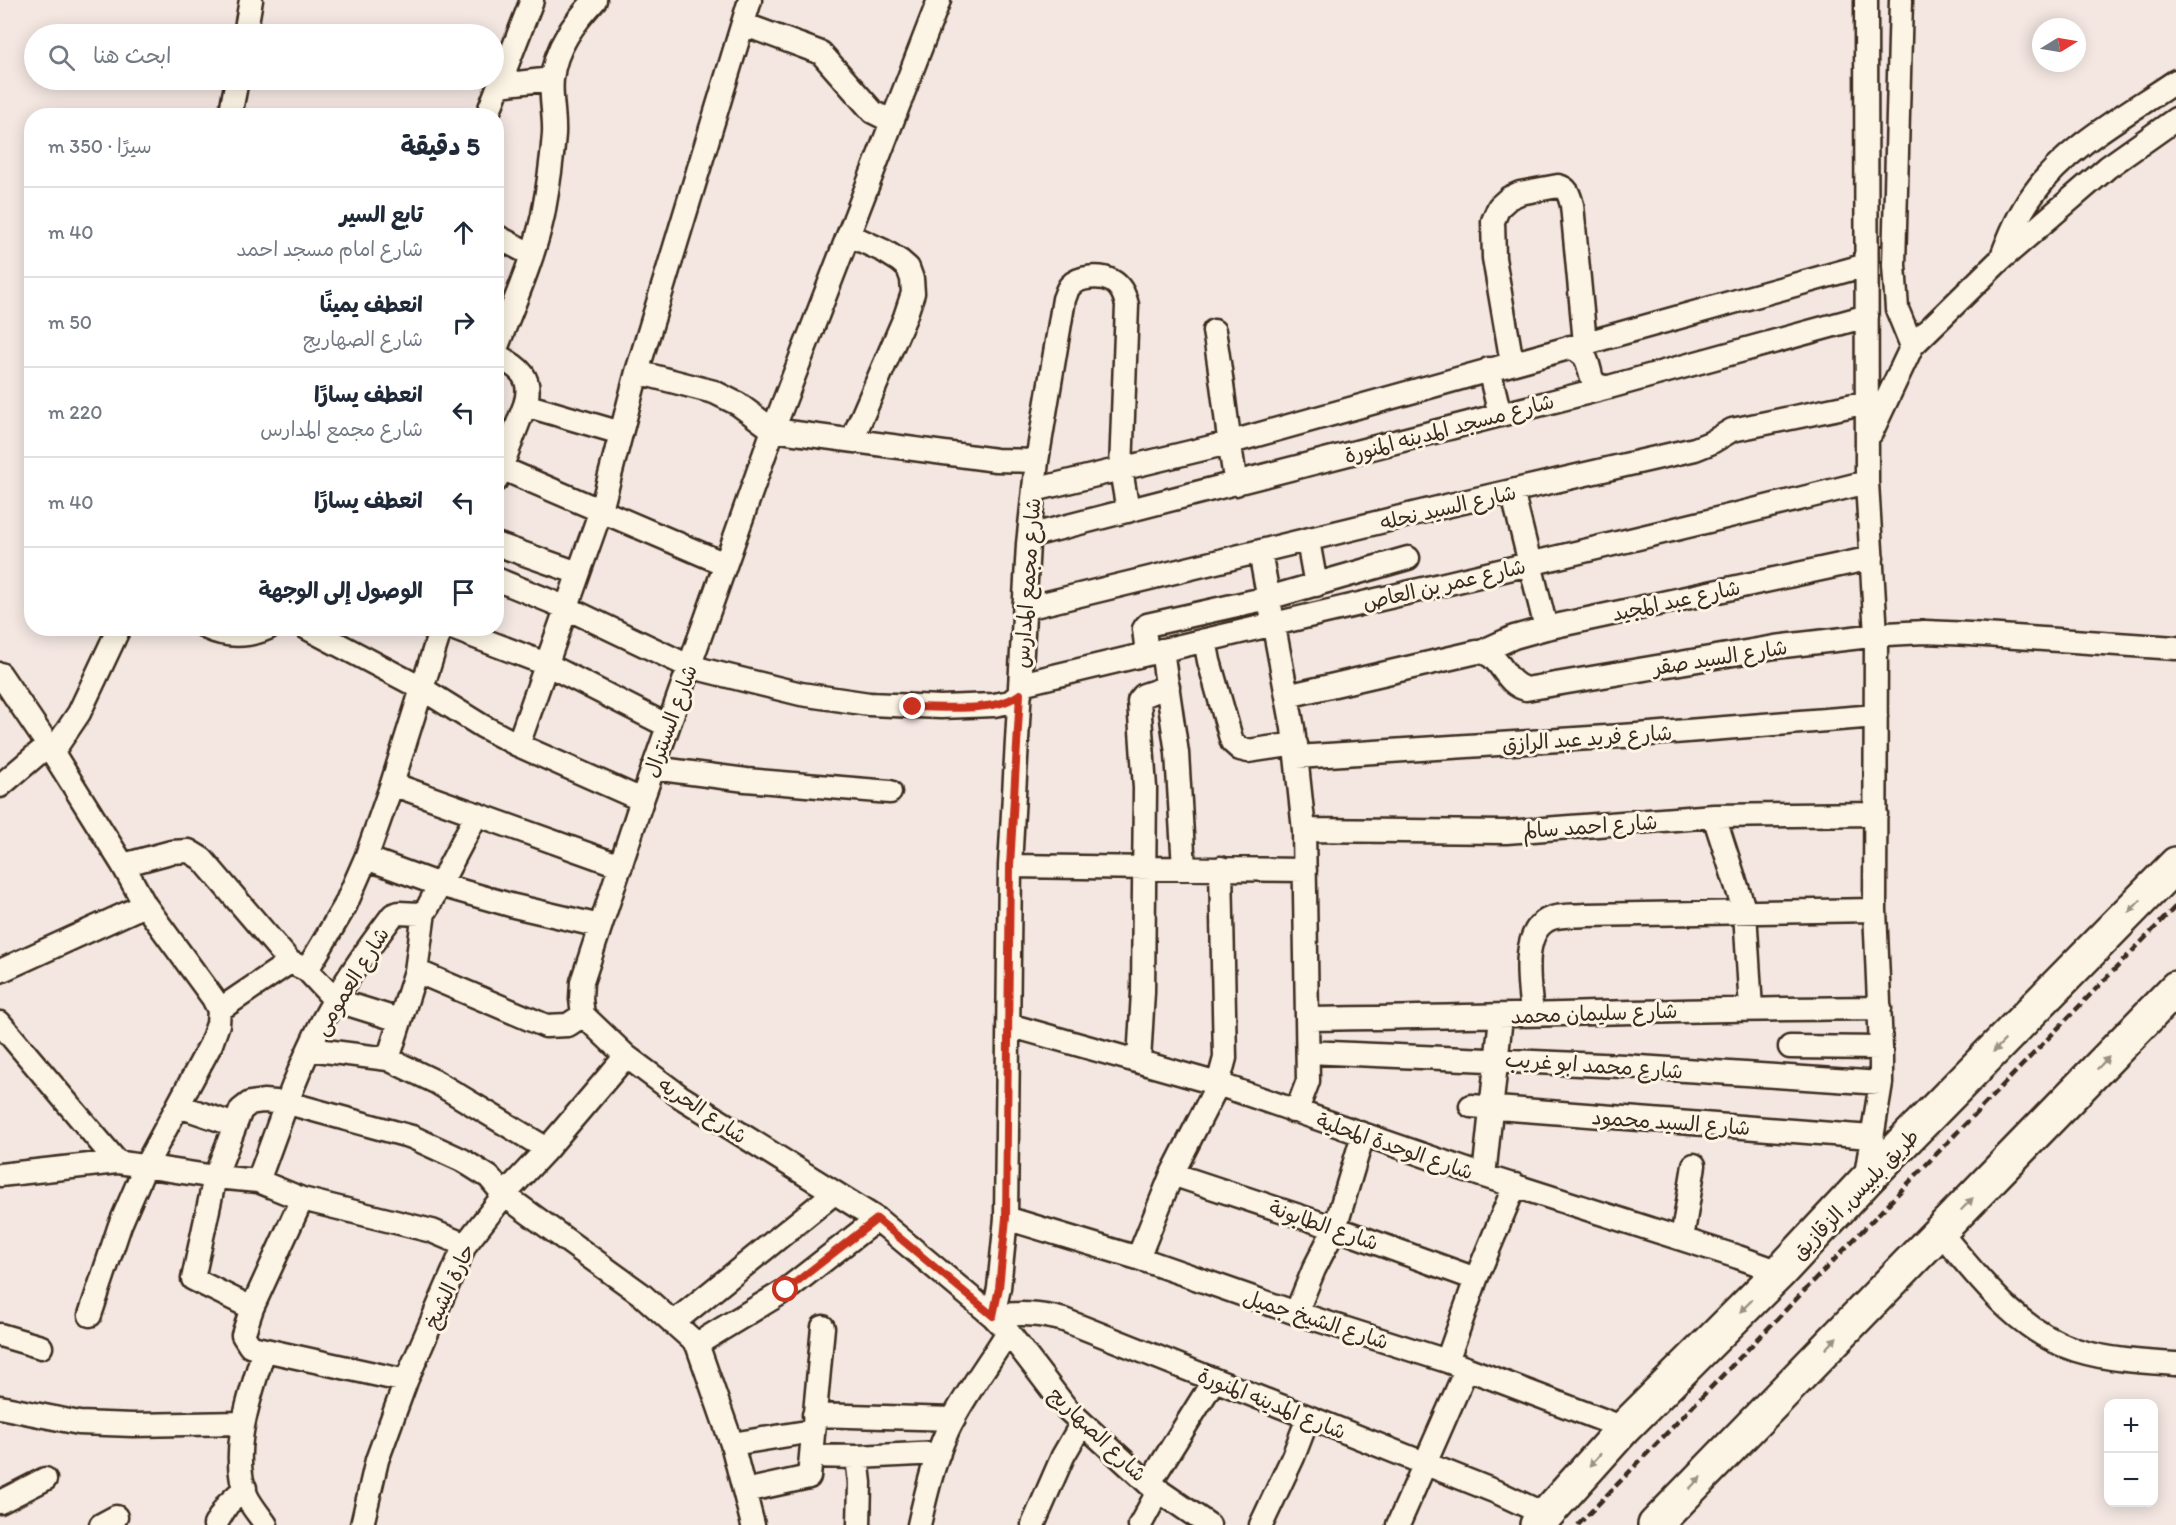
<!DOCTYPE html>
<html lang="ar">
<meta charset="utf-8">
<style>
body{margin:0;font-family:Itim,"Playpen Sans Arabic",sans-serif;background:#f6f6f7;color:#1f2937;direction:rtl}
.controls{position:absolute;right:18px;bottom:18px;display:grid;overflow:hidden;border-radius:12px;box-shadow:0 3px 15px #0003}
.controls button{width:54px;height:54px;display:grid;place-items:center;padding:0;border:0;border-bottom:2px solid #e0e1e3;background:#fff;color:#1f2937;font:30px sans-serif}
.compass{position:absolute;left:2032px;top:18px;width:54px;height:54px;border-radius:50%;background:#fff;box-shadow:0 3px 15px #0003;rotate:79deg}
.stop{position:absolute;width:18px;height:18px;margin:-14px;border:4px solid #c8321e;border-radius:50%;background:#fff}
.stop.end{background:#c8321e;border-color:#fff;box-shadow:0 2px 6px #0008}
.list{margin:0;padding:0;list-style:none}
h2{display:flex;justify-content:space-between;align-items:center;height:78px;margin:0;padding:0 24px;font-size:26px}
h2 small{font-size:20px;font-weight:400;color:#747a83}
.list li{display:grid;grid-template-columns:39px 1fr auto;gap:18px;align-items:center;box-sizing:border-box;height:90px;padding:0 24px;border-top:2px solid #e0e1e3}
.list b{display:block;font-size:22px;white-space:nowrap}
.list p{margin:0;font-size:20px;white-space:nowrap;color:#747a83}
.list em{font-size:20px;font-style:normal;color:#747a83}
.icon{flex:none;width:33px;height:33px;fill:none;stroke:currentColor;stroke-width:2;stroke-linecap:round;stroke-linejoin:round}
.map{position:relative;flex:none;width:2176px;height:1525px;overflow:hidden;direction:ltr}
.search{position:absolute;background:#fff;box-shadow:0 3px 15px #0003;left:24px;top:24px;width:480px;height:66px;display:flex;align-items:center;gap:15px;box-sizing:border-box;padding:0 21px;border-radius:33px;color:#747a83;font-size:22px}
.panel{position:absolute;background:#fff;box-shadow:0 3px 15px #0003;left:24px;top:108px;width:480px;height:528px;border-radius:24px;direction:rtl}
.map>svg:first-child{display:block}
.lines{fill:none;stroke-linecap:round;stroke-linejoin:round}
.minor-casing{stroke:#3b2a1e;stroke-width:27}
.trunk-casing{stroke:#3b2a1e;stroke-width:38}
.minor{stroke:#fcf5e5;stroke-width:22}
.trunk{stroke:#fcf5e5;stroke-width:33}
.rail{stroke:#3b2a1e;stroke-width:4.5;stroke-dasharray:9 4.5;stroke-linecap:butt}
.oneway{fill:#9c9082}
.route{stroke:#c8321e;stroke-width:8}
.labels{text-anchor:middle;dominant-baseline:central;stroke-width:6;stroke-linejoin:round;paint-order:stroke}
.street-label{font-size:21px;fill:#3b2a1e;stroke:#fcf5e5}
</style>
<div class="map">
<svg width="2176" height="1525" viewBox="0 0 2176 1525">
<rect width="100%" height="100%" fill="#f4e7e2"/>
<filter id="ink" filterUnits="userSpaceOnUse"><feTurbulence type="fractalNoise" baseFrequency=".0167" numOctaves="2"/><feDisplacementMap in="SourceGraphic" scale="12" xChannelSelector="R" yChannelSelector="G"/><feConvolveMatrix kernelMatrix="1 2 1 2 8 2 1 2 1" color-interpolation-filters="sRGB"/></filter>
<g filter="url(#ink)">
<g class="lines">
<g class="minor-casing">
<path id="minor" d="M1901,0l-7,265 3,44 15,37
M743,24l78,29 52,59 18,9
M245,34l6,-34
M499,85l53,-6
M230,116l7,-36
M487,116l45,-116
M849,235l35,16 16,10 8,7 4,11 1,14 -8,24 -53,123
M496,236l36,19
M2001,259c9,-24 18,-46 33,-66 33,-47 95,-80 142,-112
M1214,331c9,51 13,102 22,153
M1570,347c6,3 13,6 16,12 7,15 1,27 23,28
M496,349c17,-44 37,-88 47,-134 5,-27 9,-54 11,-81 1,-19 -4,-38 -2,-55 3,-32 23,-57 43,-79
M496,355c23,12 38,22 29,50l96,28
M1512,363l-18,-105 -1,-37 6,-14 10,-9 11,-5 38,-7c10,2 11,9 14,19l13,138
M1489,369l11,46
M637,372l113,-372
M1871,433l41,-87 88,-86 108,-93 68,-48
M501,468l24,-63
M496,480l5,-12 224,96
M1034,490l194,-47 638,-178
M1512,491l34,137
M1128,511l-7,-41 6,-165c-2,-9 -6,-19 -15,-24 -11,-6 -33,-5 -42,5 -3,3 -4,9 -6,13l-27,162 -9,83 -18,322 -4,352 -7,70 -6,28c25,-3 46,-3 71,4l435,173 47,22
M1029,536l580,-149 258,-71
M1308,541l8,44
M496,544l82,29
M1260,552l33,176 11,102 4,251 -8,21 -7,9
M496,579l71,29 115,55 22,7 97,24 68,10 72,3 53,-2 16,-3 10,-8
M1026,608l420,-102 249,-57 15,-6 22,-13 136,-28
M207,628c19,9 41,9 61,0
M307,628l114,60 61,38 36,19 124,55
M441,628l-49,156 229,82
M452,628l94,36 122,62
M1205,640l4,21 23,81 8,7 8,2 48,-7
M1162,650l15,103 7,115
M1483,651l31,-14 32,-9 326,-70
M1147,653l-3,-24 3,-4 121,-27 140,-40
M0,674l48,71
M1021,684c282,-68 565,-131 846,-202
M1287,696l190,-44c24,-1 25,31 49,37l249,-42 112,-13 38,-2 45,2 206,14
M518,745l83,-235 36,-138 77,20 24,12 35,26 223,30 41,1
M52,753l27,-40 40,-85
M1297,757l340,-22 239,-19
M653,768l93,12 144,12
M0,786l48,-41 75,120 22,40 -145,66
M1714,816l31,96 6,97
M1304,830l202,2 208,-16 162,-2
M366,858l26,-74
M123,865l48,-13 18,-1 13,8 88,103 17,8 28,30 64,20
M1010,866l295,4
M307,970l38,-64 21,-48 74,27 74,21 86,20
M416,971l130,55 22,-1 15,-10
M219,1010l71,-48
M1532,1014c-2,-26 -14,-85 20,-96 10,-3 23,-2 33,-3l290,-5
M583,1015l-2,-16 1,-17 60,-182 131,-370 166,-430
M583,1015l43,41 55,41 196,122 116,97 15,16 58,76 83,76 60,41
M1307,1019c191,-2 382,-10 573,-11
M0,1023l117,139
M1009,1025l209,59 266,92 254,81 42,15
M1790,1047l91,1
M309,1049l79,10 48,23 111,67
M1308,1052l316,14 257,17
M388,1059l28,-88 8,-59
M1139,1061l4,-69 2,-204 -6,-87 5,-6 24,-8
M179,1106l56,19
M1471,1106l400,31
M1172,1174l163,54 141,51
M0,1175l117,-13 98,15 43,4 44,18 130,32 33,14
M1484,1176l17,-159
M258,1181c20,-53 38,-109 64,-159 20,-37 46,-74 71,-107l6,-2 21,1 7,-5 50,-95
M1865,1181l16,-98v-35l-6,-138 1,-275 -9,-153 -1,-482
M302,1199l-50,109 -9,27 7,11 6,2 150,33
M1006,1218l132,40 158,55 151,48 177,67
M1940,1232c39,46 77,99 136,118 32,10 67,12 100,14
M1682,1239l12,-74
M1138,1258l34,-84 46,-90 7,-26 -4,-190
M252,1308l-59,-29 22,-102 26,-67 9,-7 13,-2 25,2 124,34 50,23 27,17 15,18 137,99 56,50 35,100 21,81
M1296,1313l18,-44 21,-41 28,-93
M90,1315l30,-90 25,-58 66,-123 7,-20 1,-14 -6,-12 -68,-93
M673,1323l161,-130
M0,1335l41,12
M697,1344l89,-54 91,-71
M264,1350c-13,44 -36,102 -17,147 5,10 13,19 19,28
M1447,1361l29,-82 39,-94
M0,1407l79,16 54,2 109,-2
M814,1415l140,4
M732,1444l81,-13
M811,1456l46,1 82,-4
M857,1457l3,26 -1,42
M1149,1484l65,-104
M745,1491l64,-14 14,-150
M0,1502l45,-23
M101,1525l15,-8
M215,1525l12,-20 18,-17
M362,1525l15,-65 7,-19 22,-60 59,-136 39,-50 43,-46 79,-93
M919,1525c8,-36 17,-73 34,-106 16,-30 37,-58 55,-87
M1033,1525l30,-69 19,-33
M1140,1525l19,-35
M1261,1525l32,-68 15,-39
M1398,1525l68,-155"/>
</g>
<g class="trunk-casing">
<path id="trunk" d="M1537,1525l87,-97 156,-156 85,-91 311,-317
M1655,1525l521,-537"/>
</g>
<use href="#minor" class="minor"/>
<use href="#trunk" class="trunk"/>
<path class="rail" d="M1578,1525l598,-619"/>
</g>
<defs><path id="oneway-solid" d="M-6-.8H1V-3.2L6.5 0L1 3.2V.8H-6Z" transform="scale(1.5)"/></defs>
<g class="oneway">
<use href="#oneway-solid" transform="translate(2135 906) rotate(134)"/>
<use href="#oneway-solid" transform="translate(1999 1046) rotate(135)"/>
<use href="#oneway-solid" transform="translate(2103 1063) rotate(-46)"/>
<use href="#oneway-solid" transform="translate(1967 1204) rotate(-46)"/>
<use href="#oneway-solid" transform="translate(1746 1306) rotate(135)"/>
<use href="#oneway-solid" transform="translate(1831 1343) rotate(-46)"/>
<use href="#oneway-solid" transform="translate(1595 1460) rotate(132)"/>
<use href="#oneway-solid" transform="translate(1695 1483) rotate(-46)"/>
</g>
</g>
<g class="lines" filter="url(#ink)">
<path class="route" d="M786,1290l91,-71 116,97 6,-28 7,-70 4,-352 10,-172c-25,19 -76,13 -107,13"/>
</g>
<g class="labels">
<g class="street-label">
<text transform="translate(1449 428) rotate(-15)">شارع مسجد المدينه المنورة</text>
<text transform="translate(1448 507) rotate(-13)">شارع السيد نحله</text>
<text transform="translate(1027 583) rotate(-86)">شارع مجمع المدارس</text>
<text transform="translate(1444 584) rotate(-13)">شارع عمر بن العاص</text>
<text transform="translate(1676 600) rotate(-12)">شارع عبد المجيد</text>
<text transform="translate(1720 657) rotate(-9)">شارع السيد صقر</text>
<text transform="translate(670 721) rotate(-70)">شارع السنترال</text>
<text transform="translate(1587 738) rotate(-4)">شارع فريد عبد الرازق</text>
<text transform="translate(1590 826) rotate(-4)">شارع احمد سالم</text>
<text transform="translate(351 981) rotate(-58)">شارع العمومى</text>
<text transform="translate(1594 1013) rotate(-2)">شارع سليمان محمد</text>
<text transform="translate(1594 1065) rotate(4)">شارع محمد ابو غريب</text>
<text transform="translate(703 1110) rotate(34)">شارع الحريه</text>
<text transform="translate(1671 1122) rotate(4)">شارع السيد محمود</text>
<text transform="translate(1395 1146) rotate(19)">شارع الوحدة المحلية</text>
<text transform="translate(1855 1194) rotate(-46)">طريق بلبيس, الزقازيق</text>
<text transform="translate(1324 1225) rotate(19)">شارع الطابونة</text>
<text transform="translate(449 1286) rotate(-65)">حارة الشيخ</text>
<text transform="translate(1316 1319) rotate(18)">شارع الشيخ جميل</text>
<text transform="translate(1272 1403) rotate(22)">شارع المدينه المنورة</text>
<text transform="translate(1098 1434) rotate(44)">شارع الصهاريج</text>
</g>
</g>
</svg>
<div class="controls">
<button>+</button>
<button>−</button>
</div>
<svg class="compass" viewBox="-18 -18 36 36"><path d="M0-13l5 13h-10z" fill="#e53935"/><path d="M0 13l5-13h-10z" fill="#747a83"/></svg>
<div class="stop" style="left:786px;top:1290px"></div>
<div class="stop end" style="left:913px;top:707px"></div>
<div class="search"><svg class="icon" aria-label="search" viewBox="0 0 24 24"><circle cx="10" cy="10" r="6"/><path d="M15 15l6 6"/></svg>ابحث هنا</div>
<section class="panel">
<h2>5 دقيقة<small>سيرًا · 350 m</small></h2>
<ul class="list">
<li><svg class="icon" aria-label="ahead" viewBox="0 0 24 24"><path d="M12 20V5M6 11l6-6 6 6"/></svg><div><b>تابع السير</b><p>شارع امام مسجد احمد</p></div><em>40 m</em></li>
<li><svg class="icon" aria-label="right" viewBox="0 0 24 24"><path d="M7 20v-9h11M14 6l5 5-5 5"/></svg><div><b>انعطف يمينًا</b><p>شارع الصهاريج</p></div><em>50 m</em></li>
<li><svg class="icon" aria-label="left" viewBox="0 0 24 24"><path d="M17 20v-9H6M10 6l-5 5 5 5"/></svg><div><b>انعطف يسارًا</b><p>شارع مجمع المدارس</p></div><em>220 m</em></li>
<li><svg class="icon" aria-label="left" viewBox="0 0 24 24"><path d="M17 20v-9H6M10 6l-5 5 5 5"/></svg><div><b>انعطف يسارًا</b></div><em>40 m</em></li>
<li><svg class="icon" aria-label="arrive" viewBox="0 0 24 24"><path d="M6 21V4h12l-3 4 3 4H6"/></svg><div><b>الوصول إلى الوجهة</b></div></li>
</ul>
</section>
</div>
